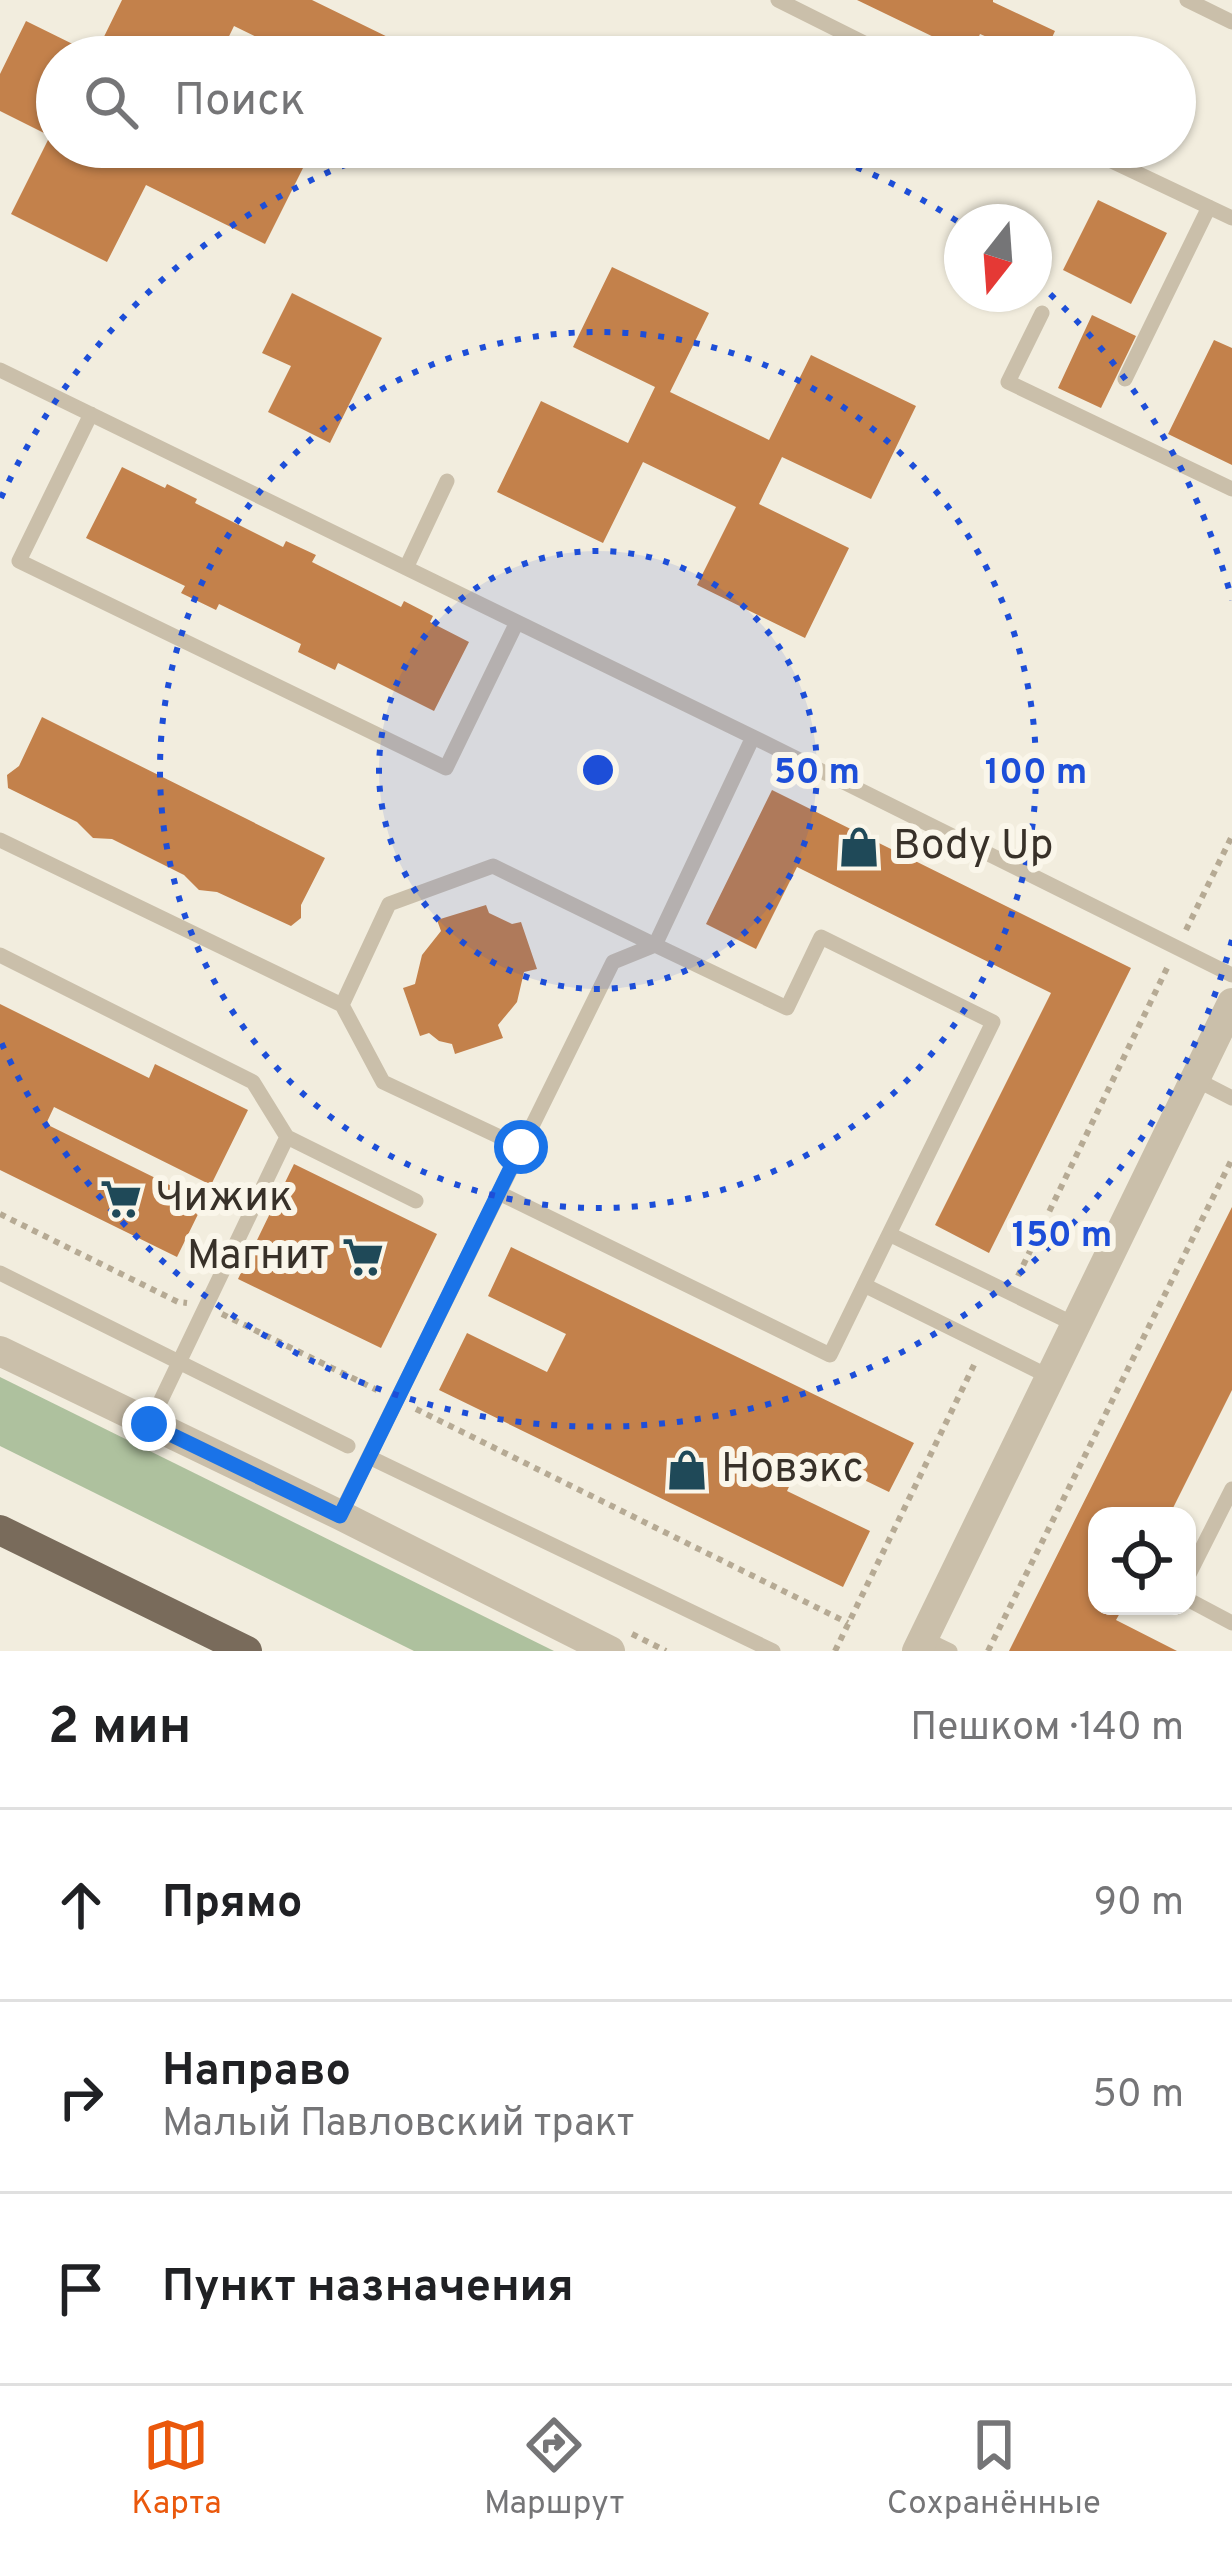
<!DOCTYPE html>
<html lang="ru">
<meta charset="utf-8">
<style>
body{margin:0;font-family:Overpass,sans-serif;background:#f2f2f2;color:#202124}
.controls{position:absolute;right:36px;bottom:36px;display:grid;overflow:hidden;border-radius:24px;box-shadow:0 3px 9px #0004}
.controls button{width:108px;height:108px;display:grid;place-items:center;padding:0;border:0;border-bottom:3px solid #e0e0e0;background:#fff;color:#202124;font:60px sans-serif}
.compass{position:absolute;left:944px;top:204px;width:108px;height:108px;border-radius:50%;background:#fff;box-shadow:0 3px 9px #0004;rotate:197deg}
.stop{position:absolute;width:36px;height:36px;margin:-27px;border:9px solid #1a73e8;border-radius:50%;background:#fff}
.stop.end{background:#1a73e8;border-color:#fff;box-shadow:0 3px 12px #0008}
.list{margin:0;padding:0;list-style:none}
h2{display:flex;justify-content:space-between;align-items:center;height:156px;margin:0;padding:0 48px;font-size:51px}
h2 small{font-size:39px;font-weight:400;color:#757577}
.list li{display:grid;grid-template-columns:78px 1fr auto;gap:36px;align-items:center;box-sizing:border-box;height:192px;padding:0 48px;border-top:3px solid #e0e0e0}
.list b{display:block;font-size:45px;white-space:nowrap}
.list p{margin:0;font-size:39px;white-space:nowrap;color:#757577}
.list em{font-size:39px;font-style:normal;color:#757577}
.icon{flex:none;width:66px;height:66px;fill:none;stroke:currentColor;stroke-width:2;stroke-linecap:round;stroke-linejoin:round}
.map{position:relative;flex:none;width:1232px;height:1651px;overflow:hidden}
.search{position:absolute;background:#fff;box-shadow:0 3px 9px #0004;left:36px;right:36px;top:36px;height:132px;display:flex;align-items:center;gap:30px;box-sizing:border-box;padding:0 42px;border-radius:66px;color:#757577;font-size:45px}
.sheet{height:732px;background:#fff}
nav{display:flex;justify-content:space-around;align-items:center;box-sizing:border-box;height:168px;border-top:3px solid #e0e0e0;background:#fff;font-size:33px;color:#757577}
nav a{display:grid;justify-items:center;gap:6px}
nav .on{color:#ea580c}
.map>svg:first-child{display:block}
.green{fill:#aec19e}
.building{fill:#c3814b}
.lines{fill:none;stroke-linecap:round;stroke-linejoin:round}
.path{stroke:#b6aa94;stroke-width:6;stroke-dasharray:6 6;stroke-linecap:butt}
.lane{stroke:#cabfaa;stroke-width:15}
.street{stroke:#cabfaa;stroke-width:30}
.primary{stroke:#796b5b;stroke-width:30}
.route{stroke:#1a73e8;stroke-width:15}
.ring{fill:none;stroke:#1d4ed8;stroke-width:6;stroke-dasharray:6 12}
.labels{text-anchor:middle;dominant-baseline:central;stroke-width:12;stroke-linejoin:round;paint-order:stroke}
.poi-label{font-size:42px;fill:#383129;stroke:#faf6ea;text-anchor:start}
.centre{fill:#1d4ed8;stroke:#faf6ea;stroke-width:6}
.ring-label{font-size:36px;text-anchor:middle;font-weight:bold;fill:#1d4ed8;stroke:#faf6ea;stroke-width:12;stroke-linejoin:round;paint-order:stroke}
</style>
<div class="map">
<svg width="1232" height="1651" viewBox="0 0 1232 1651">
<rect width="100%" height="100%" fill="#f2edde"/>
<path class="green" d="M0,1377l554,274h-140l-414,-205z"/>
<path class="building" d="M122,0h190l88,43 -6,14h-97l-63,-31 -15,31h-162v90h208l39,19 -39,78 -119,-59 -39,77 -96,-48 39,-78 -50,-25v-37l26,-53 69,34z
M857,0h136v2l62,29 -12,26h-10l-53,-23 -9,21z
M1098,200l69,33 -36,71 -68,-34z
M612,267l97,46 -39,79 99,48 42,-85 105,51 -45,93 -89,-42 -23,47 90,44 -44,90 -108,-53 39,-78 -93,-45 -40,81 -106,-51 44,-91 87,42 27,-56 -82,-40z
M292,293l90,45 -52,105 -62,-31 23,-46 -29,-13z
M1092,315l44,21 -35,72 -43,-20z
M1214,340l18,8v117l-64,-31z
M122,467l43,21 2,-4 30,15 -2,4 88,44 3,-6 30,14 -4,7 89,45 3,-6 29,15 -3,6 39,20 -35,69 -96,-48 -3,7 -37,-18 3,-8 -82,-40 -3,6 -35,-17 4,-7 -99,-48z
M42,717l283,141 -24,47v13l-10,8 -74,-34 -18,-2 -15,-15 -72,-36 -19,-1 -16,-16 -69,-34 -1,-13 12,-9z
M772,790l359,178 -142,285 -54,-28 116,-232 -254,-126 -41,82 -50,-25z
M486,905l3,8 23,11 9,-2 16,47 -13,3 -7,30 -19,23 5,13 -48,16 -3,-10 -13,-3 -10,-8 -9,3 -17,-48 12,-4 7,-29 19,-24 -4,-11z
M0,1004l149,74 6,-14 93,46 -37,75 -157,-78 -8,17 158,78 -27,55 -177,-87z
M294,1164l143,70 -56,114 -143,-69z
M1232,1207v183l-63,126h-72v90h27l-8,14 61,31h-168z
M511,1247l403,196 -25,49 -83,-40 -19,39 83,40 -27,56 -404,-197 28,-57 80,39 19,-38 -78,-38z"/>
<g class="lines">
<path class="path" d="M1186,930l46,-94
M0,1214l178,88 9,1
M1018,1276l151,-312
M222,1314l155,76
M416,1409l432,214
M632,1634l34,17
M835,1651l140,-288
M988,1651l244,-492"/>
<path class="lane" d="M778,0l114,57
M1187,0l45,22
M1082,147l150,71
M1042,313l-34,69 224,107
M0,370l753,367
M1125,379l84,-172
M91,414l-72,147 427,207 71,-146
M406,568l41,-87
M0,840l342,165 47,-101 104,-38 162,79
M0,955l253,127 34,55
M342,1005l41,77 138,65
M1195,1079l37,19
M499,1193l331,162 59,-121
M0,1273l348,173
M864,1285l186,92
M1076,1325l-187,-91 104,-212 -172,-85 -34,71 -132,-63 98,-208 479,238
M149,1425l138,-288 129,64
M369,1457l404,194
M340,1515l273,-553 42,-17
M1187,1578l45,-89
M1187,1599l45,24
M923,1638l27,13"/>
<path class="street" d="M0,1351l340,164 270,136
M917,1651l315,-648"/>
<path class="primary" d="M0,1530l247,121"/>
</g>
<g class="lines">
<path class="route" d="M149,1424l191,92 181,-369"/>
</g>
<circle cx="598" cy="770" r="219" fill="#1d4ed8" fill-opacity=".12"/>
<g class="ring">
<circle cx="598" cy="770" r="219"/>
<circle cx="598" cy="770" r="438"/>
<path d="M1232 940A656 656 0 0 1 1 1042M1 498A656 656 0 0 1 390 148M806 148A656 656 0 0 1 960 223M1037 282A656 656 0 0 1 1232 600"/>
</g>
<defs>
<g id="shop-bare" transform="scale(3.24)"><path d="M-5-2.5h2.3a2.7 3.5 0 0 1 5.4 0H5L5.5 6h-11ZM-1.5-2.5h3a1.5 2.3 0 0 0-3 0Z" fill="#1f4958" stroke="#faf6ea" stroke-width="2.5" paint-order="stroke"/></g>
<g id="supermarket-bare" transform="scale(3.24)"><path d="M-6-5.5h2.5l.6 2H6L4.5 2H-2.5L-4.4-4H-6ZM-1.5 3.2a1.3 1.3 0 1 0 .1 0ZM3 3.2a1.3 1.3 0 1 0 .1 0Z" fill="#1f4958" stroke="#faf6ea" stroke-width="2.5" paint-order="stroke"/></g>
</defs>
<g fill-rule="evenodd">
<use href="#shop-bare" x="859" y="847"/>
<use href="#supermarket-bare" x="121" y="1199"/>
<use href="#supermarket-bare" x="363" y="1257"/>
<use href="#shop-bare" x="687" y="1470"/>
</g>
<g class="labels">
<g class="poi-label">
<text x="893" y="847">Body Up</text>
<text x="155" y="1199">Чижик</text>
<text x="329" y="1257" text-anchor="end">Магнит</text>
<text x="721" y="1470">Новэкс</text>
</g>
</g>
<circle cx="598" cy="770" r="18" class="centre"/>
<g class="ring-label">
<text x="817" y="783">50 m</text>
<text x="1036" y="783">100 m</text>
<text x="1062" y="1246">150 m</text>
</g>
</svg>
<div class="controls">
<button><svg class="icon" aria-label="locate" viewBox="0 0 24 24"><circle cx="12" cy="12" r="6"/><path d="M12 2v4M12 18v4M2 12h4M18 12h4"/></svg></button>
</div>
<svg class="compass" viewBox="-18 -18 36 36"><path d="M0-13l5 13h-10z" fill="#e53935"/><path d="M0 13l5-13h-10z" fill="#757577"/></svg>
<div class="stop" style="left:521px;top:1147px"></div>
<div class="stop end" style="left:149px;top:1424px"></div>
<div class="search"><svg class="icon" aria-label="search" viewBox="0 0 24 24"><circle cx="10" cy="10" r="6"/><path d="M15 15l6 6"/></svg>Поиск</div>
</div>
<section class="sheet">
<h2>2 мин<small>Пешком · 140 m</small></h2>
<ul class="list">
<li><svg class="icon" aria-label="ahead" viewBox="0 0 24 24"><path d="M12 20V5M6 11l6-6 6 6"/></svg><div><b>Прямо</b></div><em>90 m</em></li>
<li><svg class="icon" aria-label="right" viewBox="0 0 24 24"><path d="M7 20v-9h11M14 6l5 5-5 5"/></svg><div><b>Направо</b><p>Малый Павловский тракт</p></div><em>50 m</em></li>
<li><svg class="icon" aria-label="arrive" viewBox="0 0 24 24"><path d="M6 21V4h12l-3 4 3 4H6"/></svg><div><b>Пункт назначения</b></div></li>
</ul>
</section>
<nav>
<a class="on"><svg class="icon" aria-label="map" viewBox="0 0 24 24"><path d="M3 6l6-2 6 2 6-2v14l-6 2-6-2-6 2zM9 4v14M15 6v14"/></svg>Карта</a>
<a><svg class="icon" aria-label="directions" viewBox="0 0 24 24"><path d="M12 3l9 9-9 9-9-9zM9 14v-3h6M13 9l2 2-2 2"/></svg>Маршрут</a>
<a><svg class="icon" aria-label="saved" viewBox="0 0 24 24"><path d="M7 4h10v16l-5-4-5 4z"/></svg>Сохранённые</a>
</nav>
